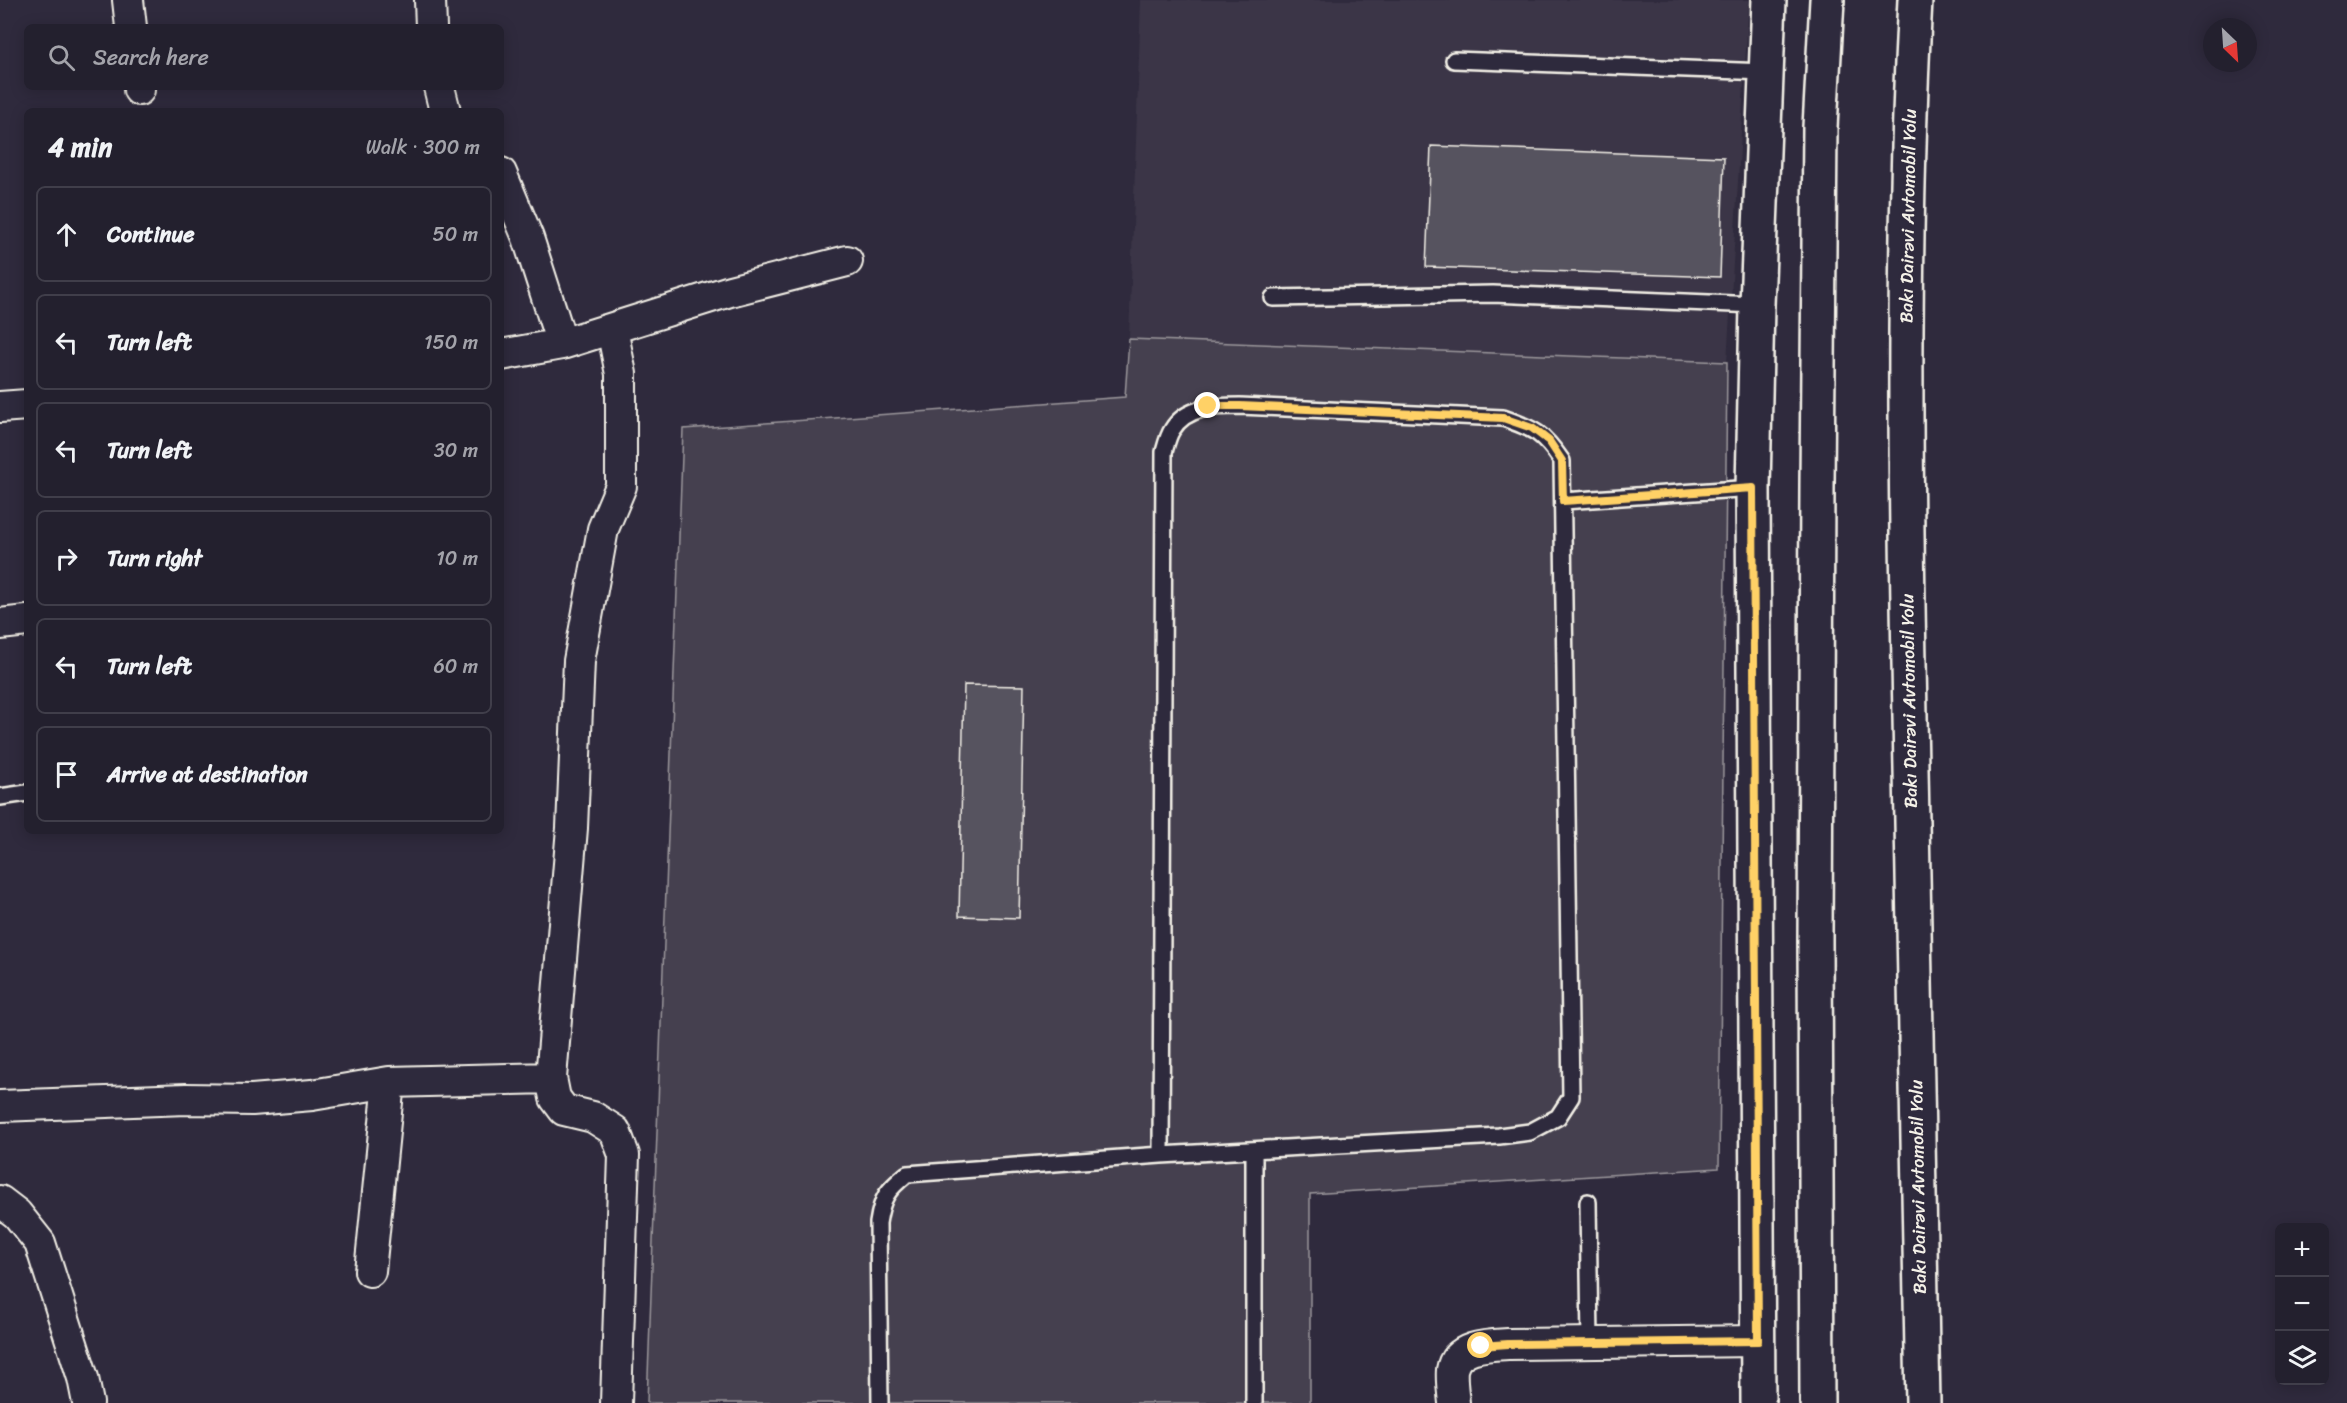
<!DOCTYPE html>
<meta charset="utf-8">
<style>
body{margin:0;font-family:Sriracha,sans-serif;background:#2b2836;color:#f1f3f6}
.controls{position:absolute;right:18px;bottom:18px;display:grid;overflow:hidden;border-radius:9px;box-shadow:0 3px 15px #0003}
.controls button{width:54px;height:54px;display:grid;place-items:center;padding:0;border:0;border-bottom:2px solid #403e4a;background:#23202e;color:#f1f3f6;font:30px sans-serif}
.compass{position:absolute;left:2203px;top:18px;width:54px;height:54px;border-radius:50%;background:#23202e;box-shadow:0 3px 15px #0003;rotate:155deg}
.stop{position:absolute;width:18px;height:18px;margin:-14px;border:4px solid #ffd166;border-radius:50%;background:#fff}
.stop.end{background:#ffd166;border-color:#fff;box-shadow:0 2px 6px #0008}
.list{margin:0;padding:0;list-style:none}
h2{display:flex;justify-content:space-between;align-items:center;height:78px;margin:0;padding:0 24px;font-size:26px}
h2 small{font-size:20px;font-weight:400;color:#a3a3aa}
.list li{display:grid;grid-template-columns:39px 1fr auto;gap:18px;align-items:center;box-sizing:border-box;height:96px;margin:0 12px 12px;padding:0 12px;border:2px solid #403e4a;border-radius:9px}
.list b{display:block;font-size:22px;white-space:nowrap}
.list em{font-size:20px;font-style:normal;color:#a3a3aa}
.icon{flex:none;width:33px;height:33px;fill:none;stroke:currentColor;stroke-width:2;stroke-linecap:round;stroke-linejoin:round}
.map{position:relative;flex:none;width:2347px;height:1403px;overflow:hidden}
.search{position:absolute;background:#23202e;box-shadow:0 3px 15px #0003;left:24px;top:24px;width:480px;height:66px;display:flex;align-items:center;gap:15px;box-sizing:border-box;padding:0 21px;border-radius:9px;color:#a3a3aa;font-size:22px}
.panel{position:absolute;background:#23202e;box-shadow:0 3px 15px #0003;left:24px;top:108px;width:480px;height:726px;border-radius:9px}
.map>svg:first-child{display:block}
.built{fill:#3b3647}
.green{fill:#454050;stroke:#9c989c;stroke-width:1.5}
.building{fill:#56525f;stroke:#f4f1e8;stroke-width:1.5}
.lines{fill:none;stroke-linecap:round;stroke-linejoin:round}
.lane-casing{stroke:#f4f1e8;stroke-width:20}
.street-casing{stroke:#f4f1e8;stroke-width:34}
.secondary-casing{stroke:#f4f1e8;stroke-width:38}
.highway-casing{stroke:#f4f1e8;stroke-width:38}
.lane{stroke:#2f2a3d;stroke-width:15}
.street{stroke:#2f2a3d;stroke-width:30}
.secondary{stroke:#2f2a3d;stroke-width:33}
.highway{stroke:#2f2a3d;stroke-width:33}
.route{stroke:#ffd166;stroke-width:8}
.labels{text-anchor:middle;dominant-baseline:central;stroke-width:5;stroke-linejoin:round;paint-order:stroke}
.street-label{font-size:18px;fill:#f4f1e8;stroke:#2f2a3d}
</style>
<div class="map">
<svg width="2347" height="1403" viewBox="0 0 2347 1403">
<rect width="100%" height="100%" fill="#2f2a3d"/>
<filter id="ink" filterUnits="userSpaceOnUse"><feTurbulence type="fractalNoise" baseFrequency=".0167" numOctaves="2"/><feDisplacementMap in="SourceGraphic" scale="12" xChannelSelector="R" yChannelSelector="G"/><feConvolveMatrix kernelMatrix="1 2 1 2 8 2 1 2 1" color-interpolation-filters="sRGB"/></filter>
<g filter="url(#ink)">
<path class="built" d="M1141,0h608l-22,362 -598,-23z"/>
<path class="green" d="M1129,339l598,23 -8,806 -409,26v209h-663l36,-974 442,-32z"/>
<path class="building" d="M1431,146l293,11 -4,120 -294,-10z
M964,685l60,1 -5,232 -60,-2z"/>
<g class="lines">
<g class="lane-casing">
<path id="lane" d="M1454,60l312,12
M1273,298l220,-4 264,11
M1563,501l190,-13
M0,797l27,-4
M1254,1150v253
M1588,1202l2,140
M880,1403l-2,-180c4,-26 9,-33 29,-49l254,-19 338,-19 31,-4 28,-15 13,-20 -9,-636c-19,-28 -27,-32 -59,-43l-263,-12c-24,0 -54,0 -68,24 -4,6 -6,15 -8,22l-3,703"/>
</g>
<g class="street-casing">
<path id="street" d="M128,0l3,27
M430,0l1,27
M139,87v3
M439,87l6,24
M501,173l27,65 34,106
M501,355l61,-11 168,-53 117,-30
M0,407l27,-2
M0,624l27,-3
M551,1078l21,-250 7,-167 24,-132 18,-43v-112l-9,-45
M0,1106l186,-7 66,1 60,-5 77,-13 162,-4 4,20 9,12 29,7 22,14 9,24 -8,248
M0,1201l17,13 23,29 43,135 5,25
M370,1271l19,-189
M1454,1403c-1,-11 -3,-23 -2,-33 4,-25 37,-25 56,-26l250,-3"/>
</g>
<g class="secondary-casing">
<path id="secondary" d="M1758,1403l-5,-915 4,-183 12,-305"/>
</g>
<g class="highway-casing">
<path id="highway" d="M1915,0c-12,221 -10,442 -6,663 3,246 9,493 14,740
M1817,1403l-2,-462 2,-456 3,-358 7,-127"/>
</g>
<use href="#lane" class="lane"/>
<use href="#street" class="street"/>
<use href="#secondary" class="secondary"/>
<use href="#highway" class="highway"/>
</g>
</g>
<g class="lines" filter="url(#ink)">
<path class="route" d="M1208,406h32l263,12 29,10 17,13 13,20 1,40 190,-13 5,853 -250,3 -27,2"/>
</g>
<g class="labels">
<g class="street-label">
<text transform="translate(1908 216) rotate(-89)">Bakı Dairəvi Avtomobil Yolu</text>
<text transform="translate(1909 701) rotate(-91)">Bakı Dairəvi Avtomobil Yolu</text>
<text transform="translate(1918 1187) rotate(-91)">Bakı Dairəvi Avtomobil Yolu</text>
</g>
</g>
</svg>
<div class="controls">
<button>+</button>
<button>−</button>
<button><svg class="icon" aria-label="layers" viewBox="0 0 24 24"><path d="M12 4l9 5-9 5-9-5zM3 14l9 5 9-5"/></svg></button>
</div>
<svg class="compass" viewBox="-18 -18 36 36"><path d="M0-13l5 13h-10z" fill="#e53935"/><path d="M0 13l5-13h-10z" fill="#a3a3aa"/></svg>
<div class="stop" style="left:1481px;top:1346px"></div>
<div class="stop end" style="left:1208px;top:406px"></div>
<div class="search"><svg class="icon" aria-label="search" viewBox="0 0 24 24"><circle cx="10" cy="10" r="6"/><path d="M15 15l6 6"/></svg>Search here</div>
<section class="panel">
<h2>4 min<small>Walk · 300 m</small></h2>
<ul class="list">
<li><svg class="icon" aria-label="ahead" viewBox="0 0 24 24"><path d="M12 20V5M6 11l6-6 6 6"/></svg><div><b>Continue</b></div><em>50 m</em></li>
<li><svg class="icon" aria-label="left" viewBox="0 0 24 24"><path d="M17 20v-9H6M10 6l-5 5 5 5"/></svg><div><b>Turn left</b></div><em>150 m</em></li>
<li><svg class="icon" aria-label="left" viewBox="0 0 24 24"><path d="M17 20v-9H6M10 6l-5 5 5 5"/></svg><div><b>Turn left</b></div><em>30 m</em></li>
<li><svg class="icon" aria-label="right" viewBox="0 0 24 24"><path d="M7 20v-9h11M14 6l5 5-5 5"/></svg><div><b>Turn right</b></div><em>10 m</em></li>
<li><svg class="icon" aria-label="left" viewBox="0 0 24 24"><path d="M17 20v-9H6M10 6l-5 5 5 5"/></svg><div><b>Turn left</b></div><em>60 m</em></li>
<li><svg class="icon" aria-label="arrive" viewBox="0 0 24 24"><path d="M6 21V4h12l-3 4 3 4H6"/></svg><div><b>Arrive at destination</b></div></li>
</ul>
</section>
</div>
